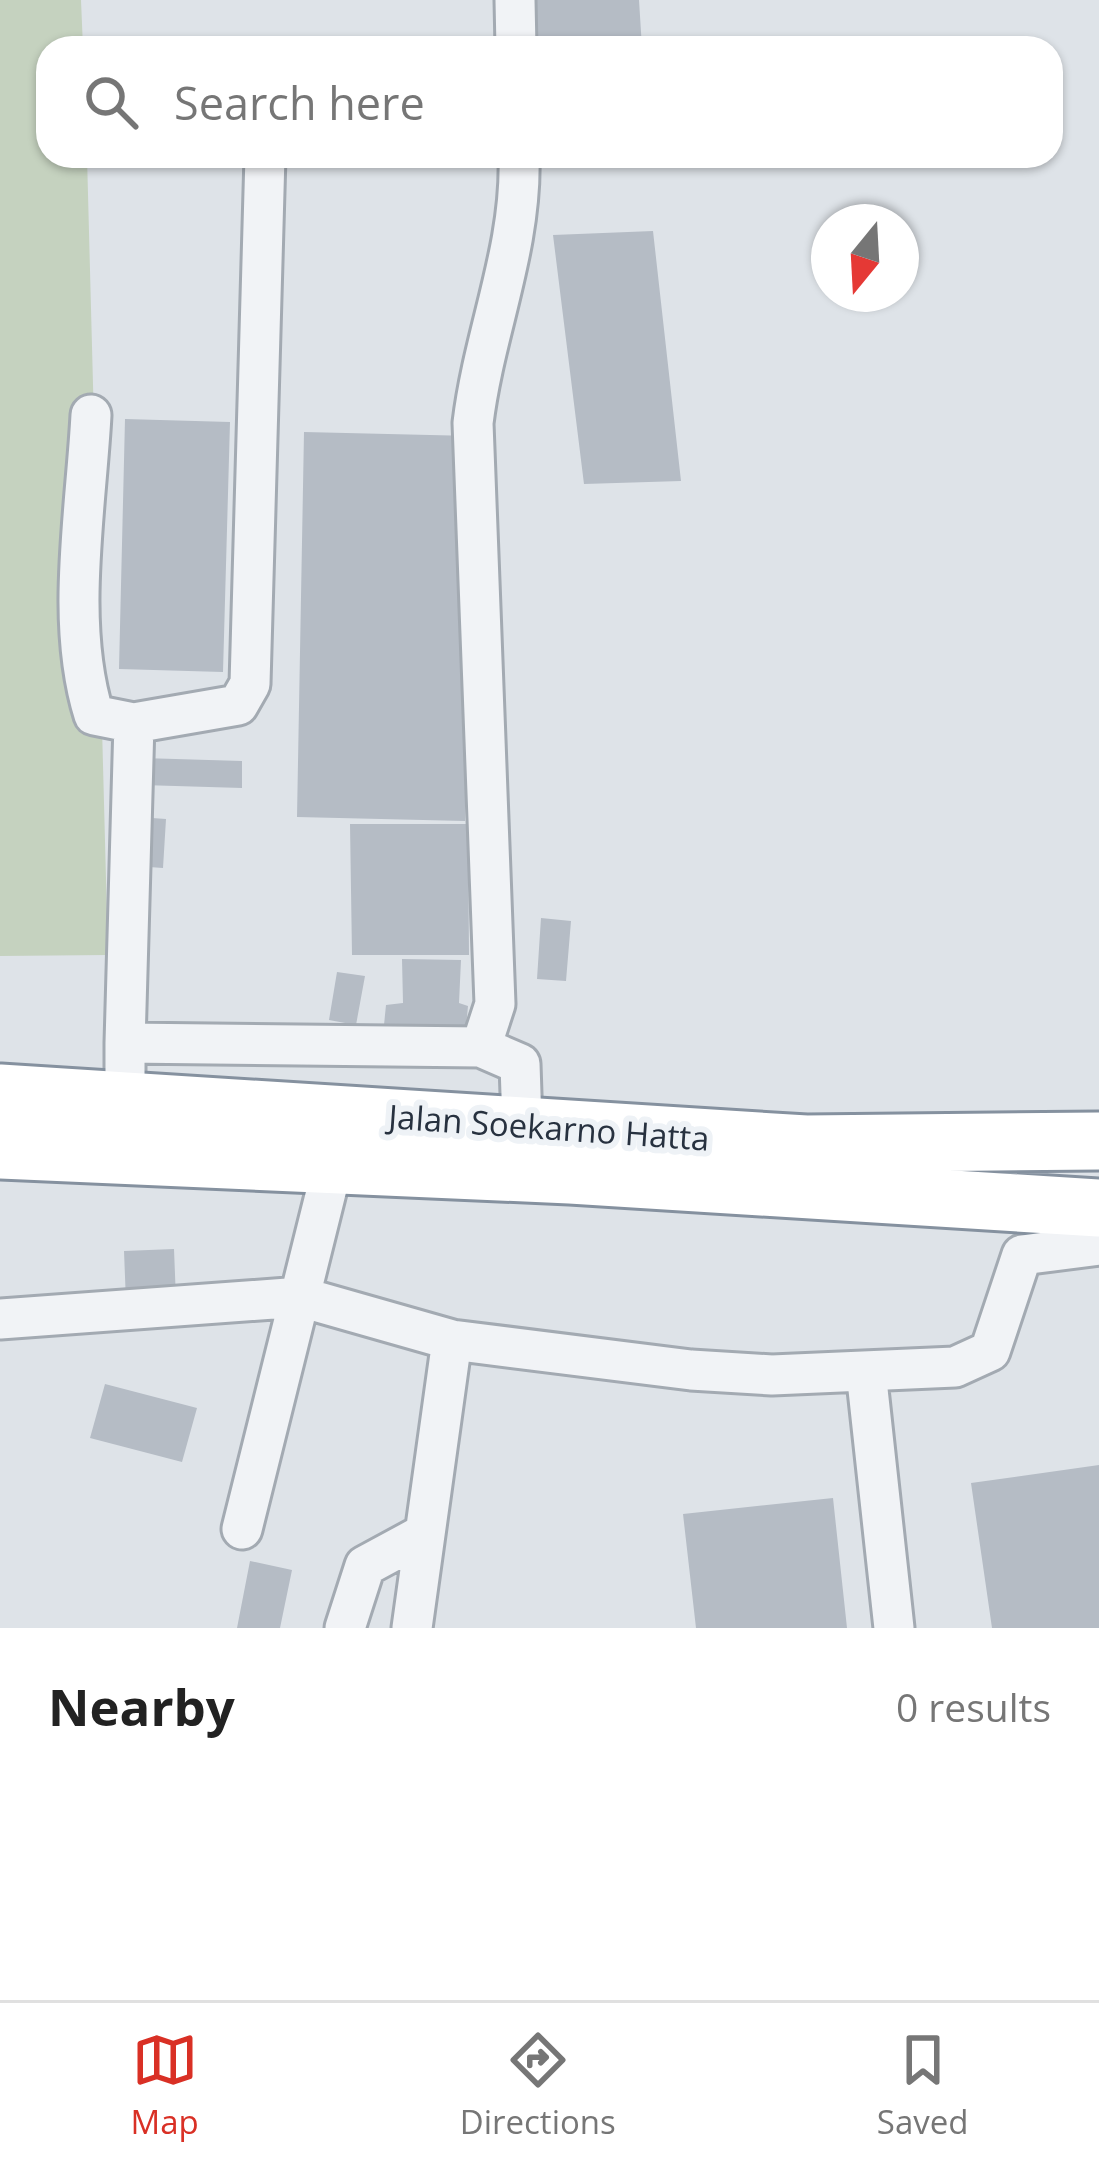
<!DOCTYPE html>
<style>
body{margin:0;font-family:"Open Sans",sans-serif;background:#f6f6f6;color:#222}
.compass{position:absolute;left:811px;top:204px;width:108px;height:108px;border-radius:50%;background:#fff;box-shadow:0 3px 9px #0004;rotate:198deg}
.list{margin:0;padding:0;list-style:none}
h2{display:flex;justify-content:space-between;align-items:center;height:156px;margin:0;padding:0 48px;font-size:51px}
h2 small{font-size:39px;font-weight:400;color:#767676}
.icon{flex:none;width:66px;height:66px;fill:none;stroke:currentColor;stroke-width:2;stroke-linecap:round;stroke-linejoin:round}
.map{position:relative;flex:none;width:1099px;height:1628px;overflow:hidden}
.search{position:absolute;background:#fff;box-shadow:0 3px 9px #0004;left:36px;right:36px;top:36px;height:132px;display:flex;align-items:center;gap:30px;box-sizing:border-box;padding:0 42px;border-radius:36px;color:#767676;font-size:45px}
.sheet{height:372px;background:#fff}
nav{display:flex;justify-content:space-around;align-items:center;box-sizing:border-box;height:168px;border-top:3px solid #e0e0e0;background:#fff;font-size:33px;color:#767676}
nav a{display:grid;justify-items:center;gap:6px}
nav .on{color:#d93025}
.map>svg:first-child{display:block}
.green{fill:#c5d2bf}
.building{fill:#b5bcc5}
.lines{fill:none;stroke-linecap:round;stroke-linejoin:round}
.minor-casing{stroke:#a3aab2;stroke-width:45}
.highway-casing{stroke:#85919f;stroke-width:63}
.minor{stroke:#f1f3f6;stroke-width:39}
.highway{stroke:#fff;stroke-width:57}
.labels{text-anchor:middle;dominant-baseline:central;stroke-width:12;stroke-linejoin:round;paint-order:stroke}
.street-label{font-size:33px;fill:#27313f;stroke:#eef2f6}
</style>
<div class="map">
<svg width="1099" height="1628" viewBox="0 0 1099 1628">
<rect width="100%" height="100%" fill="#dee3e8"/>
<path class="green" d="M0,0h81l2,48h-35v108h39l21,799 -108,1z"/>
<path class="building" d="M531,0h108l3,48h-108z
M653,231l28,250 -97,3 -31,-249z
M125,419l105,3 -7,250 -104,-3z
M304,432l168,4 -7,385 -168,-4z
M142,758l100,3v27l-100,-3z
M138,817l28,2 -3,49 -28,-2z
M350,824h118l1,131h-117z
M541,918l30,3 -5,60 -29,-2z
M402,959l59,1 -2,43 9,3 -3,32 -82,-3 3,-30 17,-2z
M337,972l28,4 -9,49 -27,-5z
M174,1249l2,51 -50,2 -2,-51z
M105,1384l92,24 -15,54 -92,-24z
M1099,1465v163h-107l-21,-145z
M833,1498l14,130h-151l-13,-114z
M250,1561l42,9 -12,58h-43z"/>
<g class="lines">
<g class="minor-casing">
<path id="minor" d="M515,0l1,48
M91,415c-5,95 -26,208 3,300l40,8 104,-18 12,-21 15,-528
M125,1043l9,-320
M481,1047l14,-43 -22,-581c11,-91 49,-174 46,-267
M125,1100v-57l356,4 39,17 2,60
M0,1319l301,-22 151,43 239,30 81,5 183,-8 35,-16 32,-96 77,-10
M866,1371l28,257
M242,1529l91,-365
M345,1628l20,-62 59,-32
M412,1628l40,-288"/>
</g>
<g class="highway-casing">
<path id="highway" d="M0,1093l806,51 293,-3
M0,1150l570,25 529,33"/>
</g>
<use href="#minor" class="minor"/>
<use href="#highway" class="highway"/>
</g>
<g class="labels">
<g class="street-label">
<text transform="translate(549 1127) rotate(4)">Jalan Soekarno Hatta</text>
</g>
</g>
</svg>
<svg class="compass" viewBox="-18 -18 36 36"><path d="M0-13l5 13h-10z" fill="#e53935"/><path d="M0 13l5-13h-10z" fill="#767676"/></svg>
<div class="search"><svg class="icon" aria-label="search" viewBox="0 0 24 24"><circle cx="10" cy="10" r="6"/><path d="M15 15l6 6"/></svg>Search here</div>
</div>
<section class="sheet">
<h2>Nearby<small>0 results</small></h2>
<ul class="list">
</ul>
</section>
<nav>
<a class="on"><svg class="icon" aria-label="map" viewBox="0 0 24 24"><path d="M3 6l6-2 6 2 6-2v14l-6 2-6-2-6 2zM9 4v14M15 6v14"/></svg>Map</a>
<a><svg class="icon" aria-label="directions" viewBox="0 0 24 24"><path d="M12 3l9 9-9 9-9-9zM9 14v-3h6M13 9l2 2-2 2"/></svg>Directions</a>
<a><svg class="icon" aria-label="saved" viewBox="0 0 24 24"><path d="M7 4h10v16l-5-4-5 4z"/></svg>Saved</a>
</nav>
